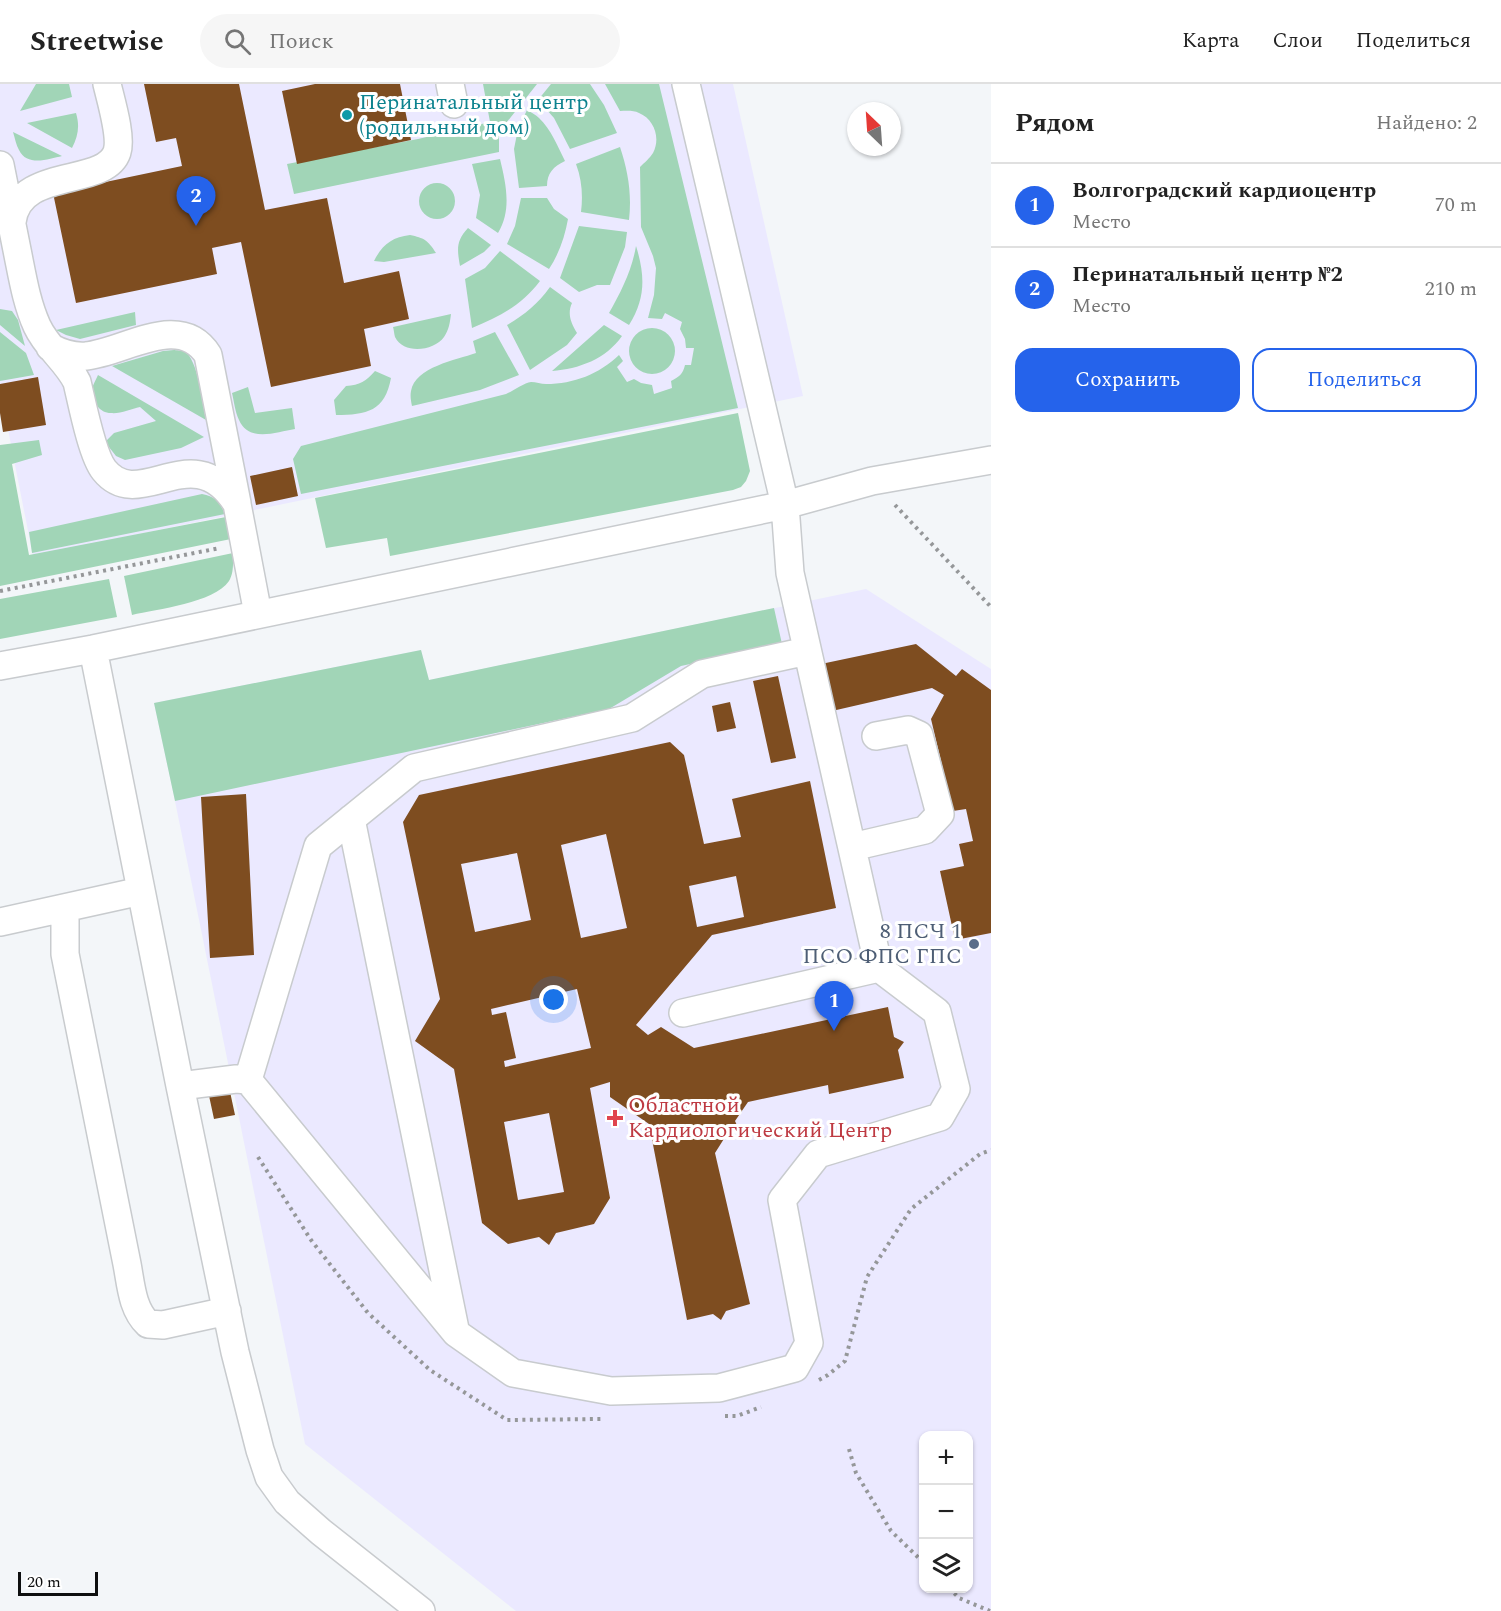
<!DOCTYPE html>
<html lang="ru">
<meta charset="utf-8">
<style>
body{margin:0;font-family:Spectral,serif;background:#f6f6f6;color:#222}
.controls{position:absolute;right:18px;bottom:18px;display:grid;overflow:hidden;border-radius:12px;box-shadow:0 2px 4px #0004}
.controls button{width:54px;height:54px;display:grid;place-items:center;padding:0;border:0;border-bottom:2px solid #e0e0e0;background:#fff;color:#222;font:30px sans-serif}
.compass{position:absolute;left:847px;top:18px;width:54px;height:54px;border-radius:50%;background:#fff;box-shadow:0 2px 4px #0004;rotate:335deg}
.scale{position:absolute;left:18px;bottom:15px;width:80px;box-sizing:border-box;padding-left:6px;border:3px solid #0e0f10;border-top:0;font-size:16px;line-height:21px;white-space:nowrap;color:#0e0f10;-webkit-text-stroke:4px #fff;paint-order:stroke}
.you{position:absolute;left:554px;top:916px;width:21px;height:21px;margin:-15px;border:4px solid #fff;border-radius:50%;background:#1a73e8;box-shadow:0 0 0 9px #1a73e833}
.badge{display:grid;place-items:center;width:39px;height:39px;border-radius:50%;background:#2563eb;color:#fff;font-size:20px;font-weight:700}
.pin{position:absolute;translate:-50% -50px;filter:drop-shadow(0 2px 3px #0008)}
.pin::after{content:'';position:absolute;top:32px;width:21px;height:18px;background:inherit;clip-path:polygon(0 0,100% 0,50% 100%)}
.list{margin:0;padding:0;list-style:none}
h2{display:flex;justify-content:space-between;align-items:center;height:78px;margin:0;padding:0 24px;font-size:26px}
h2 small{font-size:20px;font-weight:400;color:#767676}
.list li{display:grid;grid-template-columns:39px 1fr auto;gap:18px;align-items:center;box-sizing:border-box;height:84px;padding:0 24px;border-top:2px solid #e0e0e0}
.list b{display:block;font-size:22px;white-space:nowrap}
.list p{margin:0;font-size:20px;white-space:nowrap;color:#767676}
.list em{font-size:20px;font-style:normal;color:#767676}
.actions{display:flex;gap:12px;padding:18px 24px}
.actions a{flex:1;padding:14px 0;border:2px solid #2563eb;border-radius:18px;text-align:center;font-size:21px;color:#2563eb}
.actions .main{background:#2563eb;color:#fff}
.icon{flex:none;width:33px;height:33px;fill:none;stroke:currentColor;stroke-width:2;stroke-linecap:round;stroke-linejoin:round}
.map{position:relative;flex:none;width:991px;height:1527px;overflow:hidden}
header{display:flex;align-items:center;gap:36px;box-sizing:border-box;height:84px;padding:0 30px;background:#fff;border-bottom:2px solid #e0e0e0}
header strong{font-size:28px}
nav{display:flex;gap:33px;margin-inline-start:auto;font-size:21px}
.search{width:420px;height:54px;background:#f6f6f6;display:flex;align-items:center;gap:15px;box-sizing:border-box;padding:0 21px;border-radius:33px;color:#767676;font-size:22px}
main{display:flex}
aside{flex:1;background:#fff}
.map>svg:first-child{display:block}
.medical{fill:#ebe9ff;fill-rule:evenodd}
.green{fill:#a1d5b7}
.building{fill:#7e4d20;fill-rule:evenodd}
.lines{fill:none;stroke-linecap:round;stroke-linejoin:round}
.minor-casing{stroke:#c8cbce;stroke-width:30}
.path{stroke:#959799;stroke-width:4;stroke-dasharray:3 4.5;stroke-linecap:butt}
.minor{stroke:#fff;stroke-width:27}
.culture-dot{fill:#0f9aa8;stroke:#fff;stroke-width:2}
.service-dot{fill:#5c6f8a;stroke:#fff;stroke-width:2}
.health-dot{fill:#e0444e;stroke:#fff;stroke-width:2}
.labels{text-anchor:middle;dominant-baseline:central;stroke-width:6;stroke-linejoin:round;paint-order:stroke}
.culture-label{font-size:22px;fill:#0d838f;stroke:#fff;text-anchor:start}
.service-label{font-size:22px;fill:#4e5e75;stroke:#fff;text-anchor:end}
.health-label{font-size:22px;fill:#be3a42;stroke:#fff;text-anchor:start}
</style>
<header>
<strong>Streetwise</strong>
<div class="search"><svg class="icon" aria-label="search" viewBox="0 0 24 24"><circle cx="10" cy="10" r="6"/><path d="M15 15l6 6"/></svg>Поиск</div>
<nav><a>Карта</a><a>Слои</a><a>Поделиться</a></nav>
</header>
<main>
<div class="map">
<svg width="991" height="1527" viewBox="0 0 991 1527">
<rect width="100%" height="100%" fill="#f3f6f9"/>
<path class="medical" d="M0,0h733l70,312 -770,160 -33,-167z
M866,505l125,80v942h-475l-211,-167 -130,-643 -21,-98 267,-53 8,30zM924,1352h44v152h-44z"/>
<path class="green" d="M36,0h33l3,13 -52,14z
M483,0h54l-38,48v20l-205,42 -7,-30 131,-25 72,-17z
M551,0h39l14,21 13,28 -47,16 -16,-31 -16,-18z
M605,0h54l79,324 -437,86 -8,-35 8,-13 205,-52c7,-3 18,-11 25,-12 5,0 10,2 15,2 28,0 53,-10 73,-29l4,6 -6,6 10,15 7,-3 7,4 11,2 2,9 18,-6 -1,-7c8,-4 12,-7 14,-16h6l3,-17h-8l-1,-9 -5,-10 2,-7 -17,-9 -3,6 -14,-1 6,-23 2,-27 -3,-12 -12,-29 -1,-60c4,-4 10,-9 13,-14 8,-15 1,-34 -14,-40 -6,-3 -13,-2 -19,-2z
M527,26c4,2 9,5 12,8 12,11 19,29 26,43 -12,6 -18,12 -18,25l-28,2 -5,-39 4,-20z
M76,29c4,13 2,23 -4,35l-45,-25z
M13,48l49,24c-13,3 -35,11 -43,-6 -3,-5 -4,-12 -6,-18z
M620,63c8,24 12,47 9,73l-48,-8c2,-16 1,-32 -5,-48z
M500,75c6,25 12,51 -2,74l-22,-15 4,-23 -8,-31z
M419 117a18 18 0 1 1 36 0a18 18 0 1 1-36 0Z
M521,114h26l7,11 14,10c-3,17 -9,35 -19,50l-42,-25 8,-18z
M579,142l48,6 -2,15 -15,38h-13l-18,7 -19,-14z
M468,144l23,17 -7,7 -24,14c-3,-17 -4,-25 8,-38z
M410,151c14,3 18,5 26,18l-52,9 -10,-1c8,-16 18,-24 36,-26z
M636,162c9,29 10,52 -7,79l-20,-12c12,-21 23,-43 27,-67z
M500,167l40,30c-19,25 -40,35 -68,47l-7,-49 20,-11z
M550,203l22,16c-5,11 -1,20 5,30l-10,12 -37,25 -23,-45c17,-10 31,-21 43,-38z
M0,225l12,2 6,9 7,26 -25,-21z
M135,228l1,13 -56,14 -14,-4 -10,-5z
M451,230c-1,8 -2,16 -7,23 -10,14 -40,18 -49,0 -1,-3 -1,-7 -2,-10z
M604,241l18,11c-16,23 -43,33 -70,35z
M629 267a23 23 0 1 1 46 0a23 23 0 1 1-46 0Z
M0,248l26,21 8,22 -34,6z
M495,248l24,43 -39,15 -68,16c-1,-5 -2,-10 -1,-15 4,-24 45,-31 65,-38l-3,-12z
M174,266c1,0 9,1 10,1 14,7 19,54 22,69l-94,-54 51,-15z
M375,287l16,7c-6,33 -24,37 -55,37l-2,-15 12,-14c14,-1 20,-5 29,-15z
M98,291l106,62 -23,11 -56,12 -9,-4 -11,-14 9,-9 42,-12 -16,-14c-9,2 -20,7 -29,6 -12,0 -20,-13 -19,-24 1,-5 4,-9 6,-14z
M248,303l7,26 37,-5 3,21c-19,3 -46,14 -56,-9 -4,-8 -5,-19 -7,-27z
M738,329l12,58 -4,10 -5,6 -8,3 -343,66 -3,-18 -61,10 -11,-50z
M39,356l3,15 -30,9 17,91 197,-38 5,22 -231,47v-141z
M202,410c14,3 17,7 23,20l-193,39 -3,-21z
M233,469c0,9 1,20 -4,28 -15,22 -72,28 -97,34l-8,-39z
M109,495l8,38 -117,22v-40z
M774,524l8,36 -101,22 -72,43 -434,92 -21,-98 267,-53 8,30z"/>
<path class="building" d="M144,0h95l26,126 62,-12 17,85 55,-12 10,48 -45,10 7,37 -100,21 -30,-145 -29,6 5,26 -141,29 -23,-110 129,-27 -6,-28 -20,4z
M315,0h85l11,56 -114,24 -15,-73z
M38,293l8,48 -43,7 -3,-19v-29z
M292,383l6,29 -42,9 -6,-29z
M916,560l40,32 6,-7 29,21v243l-36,7 -15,-69 24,-5 -5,-22 14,-3 -7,-32 -13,2 -22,-92 13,-24 -12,-7 -100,23 -11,-47z
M778,592l18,82 -25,5 -18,-82z
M730,618l6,26 -19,4 -5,-26z
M670,658l14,13 20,89 37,-7 -9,-38 78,-18 26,127 -124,27 -76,90 12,10 13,-8 33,21 194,-41 6,30 10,5 -6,8 6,28 -75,16 -1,-9 -80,17 -13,19 5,11 -13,2 -12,19 35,151 -24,7 -5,9 -8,-6 -26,6 -38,-196 -39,-27v-15l-20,6 20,110 -16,26 -38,9 -7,12 -10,-8 -31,7 -26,-21 -28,-154 -39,-28 25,-42 -37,-177 16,-27zM606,750l21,94 -46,10 -20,-93zM517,769l14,67 -56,12 -14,-68zM736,792l8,41 -47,10 -8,-41zM577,905l14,59 -86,19 -1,-6 12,-3 -10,-46 -14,3 -1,-6zM549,1029l15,79 -46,8 -14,-78z
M246,710l8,161 -44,3 -9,-161z
M229,1003l6,28 -21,4 -6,-28z"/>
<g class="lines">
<g class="minor-casing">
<path id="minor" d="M450,0l4,20
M0,81c6,30 12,60 18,90 5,25 9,49 19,71 10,22 30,35 40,56 5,21 15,73 27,88 36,45 89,-36 133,34l21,110
M12,138c6,-56 93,-34 105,-70 5,-15 -6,-51 -10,-68
M50,263c11,6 23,10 36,9 39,-4 94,-45 122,-1l29,148
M93,565l87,437 55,266 25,98 9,27 18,25 34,30 100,79
M0,582l93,-17 692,-144 87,-24 119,-21
M351,735l104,510
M852,763l73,-17 15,-16 -21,-79 -11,-5 -32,6
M65,824v46l62,310c4,21 5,45 21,60l15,1 64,-14
M0,838l141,-31
M683,929l196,-45
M248,996l70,-234 96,-78 218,-50 70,-44 105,-23
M180,1002l56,-7 12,1 208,253 57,40 98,18 108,-3 76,-20 14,-25 -27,-143 36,-46 122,-37 16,-28 -19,-77 -58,-44 -89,-395 -5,-68 -99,-421"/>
</g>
<path class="path" d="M895,421l96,102
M0,507l220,-43
M258,1073l53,83 57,73 62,57 77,50 94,-1
M819,1296l9,-5 17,-14 22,-84 44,-68 69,-55 11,-4
M725,1332h12l24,-9
M849,1365l7,24 35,58 33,32
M949,1504l10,10 31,13"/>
<use href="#minor" class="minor"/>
</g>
<circle class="culture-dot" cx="347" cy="31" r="6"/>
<circle class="service-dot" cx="974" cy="860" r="6"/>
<path class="health-dot" d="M612 1025h6v6h6v6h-6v6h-6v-6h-6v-6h6z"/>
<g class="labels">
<g class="culture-label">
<text x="359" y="18">Перинатальный центр<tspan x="359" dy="25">(родильный дом)</tspan></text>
</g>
<g class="service-label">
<text x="962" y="847">8 ПСЧ 1<tspan x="962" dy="25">ПСО ФПС ГПС</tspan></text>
</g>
<g class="health-label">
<text x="628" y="1021">Областной<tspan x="628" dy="25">Кардиологический Центр</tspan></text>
</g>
</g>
</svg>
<div class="controls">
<button>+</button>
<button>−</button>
<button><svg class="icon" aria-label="layers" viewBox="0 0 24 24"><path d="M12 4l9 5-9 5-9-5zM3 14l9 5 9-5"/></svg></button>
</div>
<svg class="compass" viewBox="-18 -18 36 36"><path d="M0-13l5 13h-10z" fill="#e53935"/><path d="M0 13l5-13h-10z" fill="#767676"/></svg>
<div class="scale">20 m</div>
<div class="you"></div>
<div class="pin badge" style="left:834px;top:947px">1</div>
<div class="pin badge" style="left:196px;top:142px">2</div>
</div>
<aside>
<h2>Рядом<small>Найдено: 2</small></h2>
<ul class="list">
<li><span class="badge">1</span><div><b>Волгоградский кардиоцентр</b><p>Место</p></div><em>70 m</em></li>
<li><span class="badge">2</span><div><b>Перинатальный центр №2</b><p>Место</p></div><em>210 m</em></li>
</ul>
<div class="actions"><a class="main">Сохранить</a><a>Поделиться</a></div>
</aside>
</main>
